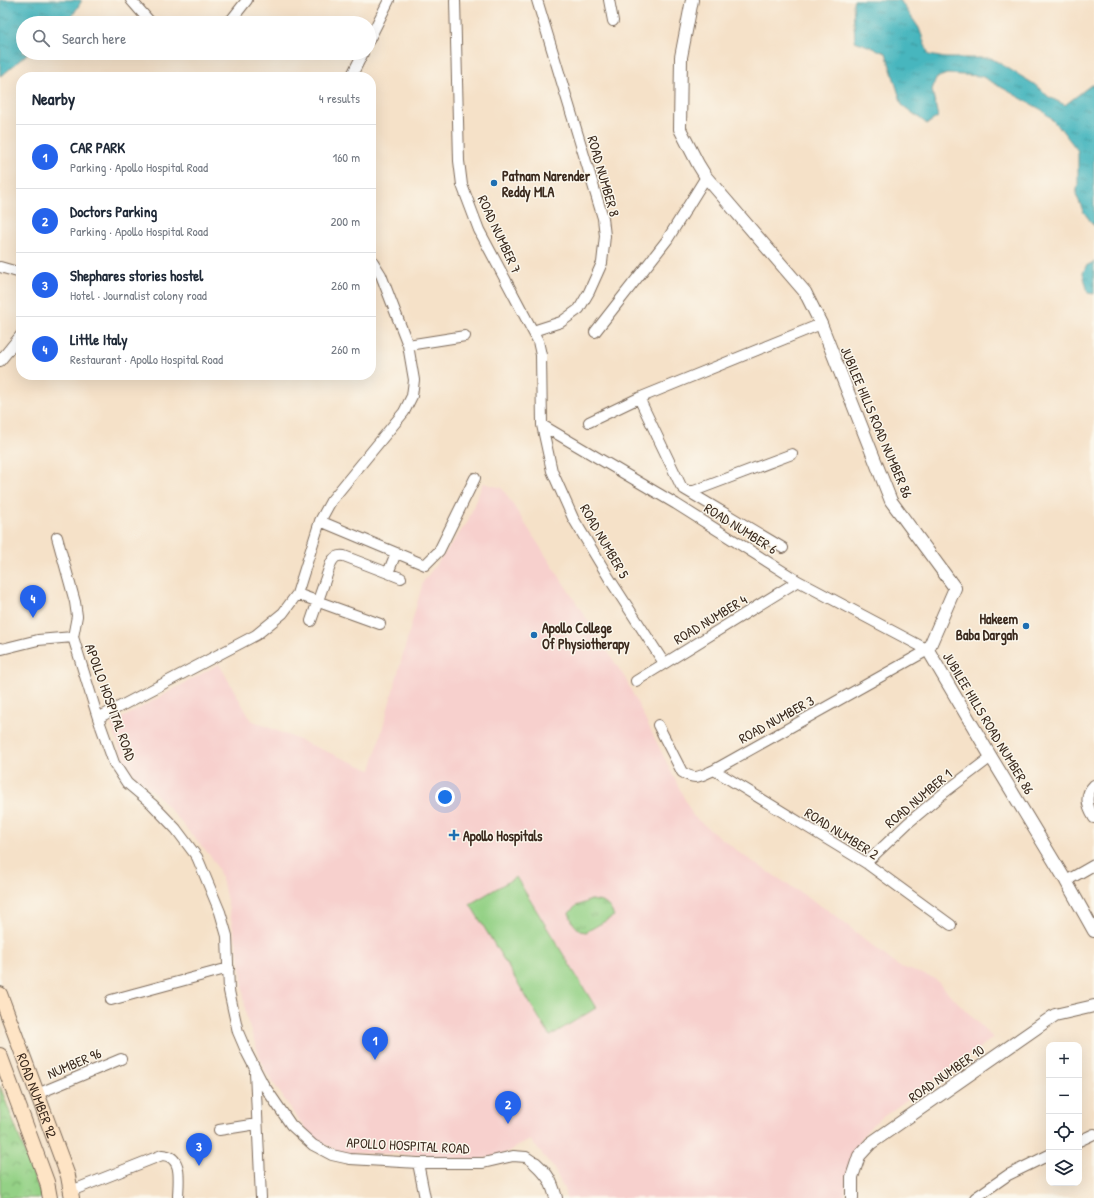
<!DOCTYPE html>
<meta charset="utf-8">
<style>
body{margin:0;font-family:"Patrick Hand",sans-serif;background:#f2f2f3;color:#1f2937}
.controls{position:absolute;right:12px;bottom:12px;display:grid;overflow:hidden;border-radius:8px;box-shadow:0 4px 16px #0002}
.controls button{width:36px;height:36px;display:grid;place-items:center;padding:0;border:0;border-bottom:1px solid #e0e1e3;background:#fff;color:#1f2937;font:20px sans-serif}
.you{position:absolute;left:445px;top:797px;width:14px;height:14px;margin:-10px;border:3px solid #fff;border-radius:50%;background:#1a73e8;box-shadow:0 0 0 6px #1a73e833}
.badge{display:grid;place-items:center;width:26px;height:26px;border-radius:50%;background:#2563eb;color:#fff;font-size:13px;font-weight:700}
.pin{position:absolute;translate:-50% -33px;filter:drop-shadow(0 1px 2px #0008)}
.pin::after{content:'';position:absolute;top:21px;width:14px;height:12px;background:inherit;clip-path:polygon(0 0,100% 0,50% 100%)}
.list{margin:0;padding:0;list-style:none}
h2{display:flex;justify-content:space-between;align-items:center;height:52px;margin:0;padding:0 16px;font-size:17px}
h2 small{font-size:13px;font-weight:400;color:#747a83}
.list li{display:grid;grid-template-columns:26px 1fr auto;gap:12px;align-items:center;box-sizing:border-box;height:64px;padding:0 16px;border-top:1px solid #e0e1e3}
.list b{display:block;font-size:15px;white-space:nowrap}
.list p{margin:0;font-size:13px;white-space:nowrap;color:#747a83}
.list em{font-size:13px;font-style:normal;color:#747a83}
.icon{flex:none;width:22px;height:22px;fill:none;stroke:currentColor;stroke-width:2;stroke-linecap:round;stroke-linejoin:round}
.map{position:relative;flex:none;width:1094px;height:1198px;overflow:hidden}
.search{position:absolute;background:#fff;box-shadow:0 4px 16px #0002;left:16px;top:16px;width:360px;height:44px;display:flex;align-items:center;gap:10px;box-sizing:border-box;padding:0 14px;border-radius:22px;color:#747a83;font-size:15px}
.panel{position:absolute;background:#fff;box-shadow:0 4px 16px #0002;left:16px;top:72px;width:360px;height:308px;border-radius:16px}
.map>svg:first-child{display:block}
.built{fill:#f7d0cd}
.grass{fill:url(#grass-tufts);stroke:#687e52}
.park{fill:url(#park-crowns);stroke:#687e52}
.pitch{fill:#94d186;stroke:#687e52}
.water{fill:url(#water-ripples);stroke:#40706e}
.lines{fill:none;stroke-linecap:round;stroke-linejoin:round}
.minor-casing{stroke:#7c6a5a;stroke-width:12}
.tertiary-casing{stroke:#7c6a5a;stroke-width:14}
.secondary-casing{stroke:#7c6a5a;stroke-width:16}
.minor{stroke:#fff;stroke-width:10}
.tertiary{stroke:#fff;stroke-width:12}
.secondary{stroke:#fee4c5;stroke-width:14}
.poi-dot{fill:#1f6fb2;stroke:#fbf7ec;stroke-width:1.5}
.labels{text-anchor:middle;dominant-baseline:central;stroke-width:3;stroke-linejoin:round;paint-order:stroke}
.poi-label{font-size:14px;font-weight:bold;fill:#3b2a1e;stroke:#fbf7ec;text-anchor:start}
.street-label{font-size:14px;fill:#3b2a1e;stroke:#fbf7ec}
</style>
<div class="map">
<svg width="1094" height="1198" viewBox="0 0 1094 1198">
<defs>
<pattern id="grass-tufts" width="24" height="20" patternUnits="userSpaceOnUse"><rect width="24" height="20" fill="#94d186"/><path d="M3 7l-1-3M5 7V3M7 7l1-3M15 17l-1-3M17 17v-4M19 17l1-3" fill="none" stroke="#7aaa6d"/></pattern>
<pattern id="park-crowns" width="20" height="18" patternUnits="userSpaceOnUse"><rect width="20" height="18" fill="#94d186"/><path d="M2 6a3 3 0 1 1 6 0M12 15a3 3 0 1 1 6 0" fill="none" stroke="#7aaa6d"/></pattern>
<pattern id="water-ripples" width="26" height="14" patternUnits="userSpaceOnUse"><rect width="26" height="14" fill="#46b6be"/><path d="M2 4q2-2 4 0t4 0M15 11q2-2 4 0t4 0" fill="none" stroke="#3c949a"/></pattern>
</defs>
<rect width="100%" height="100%" fill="#fbf7ec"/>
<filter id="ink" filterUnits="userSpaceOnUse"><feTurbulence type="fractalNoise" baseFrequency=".025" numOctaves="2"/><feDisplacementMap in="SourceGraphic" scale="8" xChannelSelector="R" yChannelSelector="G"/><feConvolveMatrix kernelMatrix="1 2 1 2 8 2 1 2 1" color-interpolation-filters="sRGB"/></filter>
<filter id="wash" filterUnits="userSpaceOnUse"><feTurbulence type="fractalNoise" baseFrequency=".012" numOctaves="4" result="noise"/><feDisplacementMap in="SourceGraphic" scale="16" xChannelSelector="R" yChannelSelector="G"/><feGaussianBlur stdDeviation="0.9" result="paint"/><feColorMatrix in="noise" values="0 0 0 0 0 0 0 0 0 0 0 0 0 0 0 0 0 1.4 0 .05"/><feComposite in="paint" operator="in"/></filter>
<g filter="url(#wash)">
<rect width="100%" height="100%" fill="#f5e1c8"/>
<path class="built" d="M483,483l19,5 123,190 68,138 48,38 91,59 66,53 36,12 59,60 -120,86 -10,12 -16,37 -2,25h-279l-2,-9 -11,-22 -23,-27 -29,15 -28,6 -19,-3 -57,-4 -55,-1 -28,-14 -19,-24 -31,-46 -18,-52 -6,-57 -17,-77 -4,-12 -7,-13 -54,-62 -30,-25 -17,-47 108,-60 32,56 120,50 52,-188 44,-59z"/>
<path class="grass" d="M591,900c14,2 17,3 23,16l-28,16 -6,-1 -7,-8 -4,-10 7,-7z"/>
<path class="park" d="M0,1086l42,112h-42z"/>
<path class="pitch" d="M516,877l80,131 -46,28 -80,-132z"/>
<path class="water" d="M0,0h81v2l-13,21h-45v30h5l-23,20 -5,3z
M854,0h46l19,28 10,27 16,3h46l43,26 15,13 16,8 26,-20h3v141l-11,-15 -7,-17 2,-9v-34l-17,-22 -19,-19 -61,-34 -34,-2 -11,4 -4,12 6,27 -11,7 -25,-19 -16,-52 -31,-12 -2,-39z
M1094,262v32l-6,-1 -5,-20 3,-7z"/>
</g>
<g filter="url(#ink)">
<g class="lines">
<g class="minor-casing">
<path id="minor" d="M131,0l20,23
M455,0l4,161 3,24 17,45 59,111 3,14 1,70 10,46 21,47 36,60 55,85
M609,0l4,21
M227,23l5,-4 15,-19
M369,40l20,-40
M351,77l12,-24
M0,267l21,6
M533,331l28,-9 18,-13 10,-17 13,-29 3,-27 -2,-18 -66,-218
M595,332l72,-92 39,-63
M408,345l57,-9
M0,361l21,-26
M589,422l50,-24
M542,425l134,79 122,77 130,69
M688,491h6l98,-37
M320,521l105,44 14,-14 36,-73
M57,537l18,65 2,14 -4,21
M783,548l-99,-59 -3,-3 -42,-88 182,-74
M388,573l8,-20
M297,594l83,30
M311,621l20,-58c3,-6 6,-8 13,-7l57,22
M0,648l2,1 36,-9 35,-3 25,81 16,45 13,20 25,21 24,25 21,28 3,7 20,48 7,24 2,55 9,41 9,21 16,31 28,41 22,20 19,10 18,4 68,4h65l30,-7 13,1 9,6
M636,681l162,-100
M98,718l158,-83 27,-22 14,-19 23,-73 11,-20 73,-89 8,-16 2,-16 -6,-35 -27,-70 -10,-16
M658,725l24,47c14,9 18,4 32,-2l214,-120
M714,770l152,93 85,62
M1094,785c-10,10 -7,22 0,33
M866,863l42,-40 37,-31 46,-35
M1066,881l28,-16
M111,1000l118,-32
M255,1072l6,126
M37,1094l84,-35
M219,1130l38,-6
M1079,1141l15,-7
M418,1163l7,35
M71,1191l91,-36c22,1 16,27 16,43
M975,1198l33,-23 41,-20"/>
</g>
<g class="tertiary-casing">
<path id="tertiary" d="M692,0l-11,57 -1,72 18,35 8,13 99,115 16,32 70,177 64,87 -27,62 63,107 75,124 28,50
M535,1163c13,12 16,17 21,35
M852,1198v-21l7,-21 12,-13 184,-128 39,-9"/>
</g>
<g class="secondary-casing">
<g id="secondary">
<path id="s1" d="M0,994l68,182 4,22"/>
<path d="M0,1055l47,127 3,16"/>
</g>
</g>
<use href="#minor" class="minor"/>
<use href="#tertiary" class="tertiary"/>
<use href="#secondary" class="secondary"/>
</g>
</g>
<g class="poi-dot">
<circle cx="494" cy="183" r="4"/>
<circle cx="1026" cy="626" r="4"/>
<circle cx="534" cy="635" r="4"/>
<path d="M452 829h4v4h4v4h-4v4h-4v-4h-4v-4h4z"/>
</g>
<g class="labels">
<g class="poi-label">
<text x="502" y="175">Patnam Narender<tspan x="502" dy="16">Reddy MLA</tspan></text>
<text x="1018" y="618" text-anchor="end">Hakeem<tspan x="1018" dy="16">Baba Dargah</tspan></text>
<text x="542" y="627">Apollo College<tspan x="542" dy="16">Of Physiotherapy</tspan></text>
<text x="463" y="835">Apollo Hospitals</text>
</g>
<g class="street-label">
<text transform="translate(604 176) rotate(74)">ROAD NUMBER 8</text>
<text transform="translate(500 234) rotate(65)">ROAD NUMBER 7</text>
<text transform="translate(877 422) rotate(67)">JUBILEE HILLS ROAD NUMBER 86</text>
<text transform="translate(741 528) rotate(32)">ROAD NUMBER 6</text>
<text transform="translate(605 541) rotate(60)">ROAD NUMBER 5</text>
<text transform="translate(710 619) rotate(-31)">ROAD NUMBER 4</text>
<text transform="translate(111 702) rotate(70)">APOLLO HOSPITAL ROAD</text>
<text transform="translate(776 719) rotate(-29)">ROAD NUMBER 3</text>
<text transform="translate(989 723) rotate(59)">JUBILEE HILLS ROAD NUMBER 86</text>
<text transform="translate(918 798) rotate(-40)">ROAD NUMBER 1</text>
<text transform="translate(842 833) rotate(32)">ROAD NUMBER 2</text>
<text transform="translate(74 1063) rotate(-23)">NUMBER 96</text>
<text transform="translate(946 1073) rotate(-35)">ROAD NUMBER 10</text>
<text stroke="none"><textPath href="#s1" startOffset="108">ROAD NUMBER 92</textPath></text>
<text transform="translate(408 1145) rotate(3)">APOLLO HOSPITAL ROAD</text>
</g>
</g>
</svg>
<div class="controls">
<button>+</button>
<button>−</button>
<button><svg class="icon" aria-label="locate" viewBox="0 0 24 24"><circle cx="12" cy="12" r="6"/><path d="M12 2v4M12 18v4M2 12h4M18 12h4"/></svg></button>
<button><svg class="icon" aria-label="layers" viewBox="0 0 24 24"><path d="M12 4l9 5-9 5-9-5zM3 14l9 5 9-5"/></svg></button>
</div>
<div class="you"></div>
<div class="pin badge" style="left:375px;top:1060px">1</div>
<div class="pin badge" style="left:508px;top:1124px">2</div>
<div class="pin badge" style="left:199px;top:1166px">3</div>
<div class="pin badge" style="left:33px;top:618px">4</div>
<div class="search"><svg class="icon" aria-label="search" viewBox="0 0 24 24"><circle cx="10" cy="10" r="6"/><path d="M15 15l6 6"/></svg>Search here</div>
<section class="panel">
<h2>Nearby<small>4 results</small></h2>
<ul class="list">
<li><span class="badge">1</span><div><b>CAR PARK</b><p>Parking · Apollo Hospital Road</p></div><em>160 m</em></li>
<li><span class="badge">2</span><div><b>Doctors Parking</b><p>Parking · Apollo Hospital Road</p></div><em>200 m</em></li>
<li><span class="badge">3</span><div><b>Shephares stories hostel</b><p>Hotel · Journalist colony road</p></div><em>260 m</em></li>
<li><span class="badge">4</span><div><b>Little Italy</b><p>Restaurant · Apollo Hospital Road</p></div><em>260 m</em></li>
</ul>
</section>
</div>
